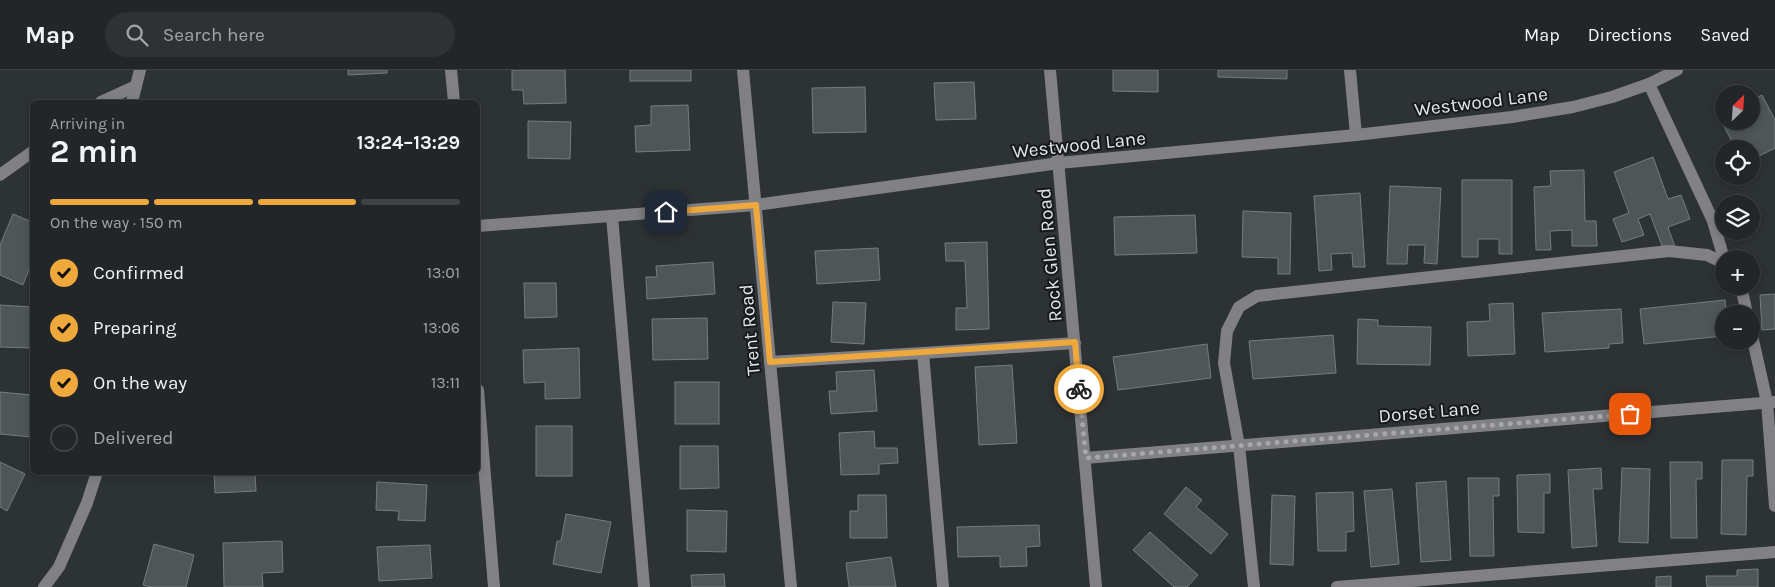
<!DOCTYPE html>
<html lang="en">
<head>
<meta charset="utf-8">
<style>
  :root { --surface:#222628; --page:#2e3234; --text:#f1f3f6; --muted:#a2a5a8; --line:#3f4345; --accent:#eea83c }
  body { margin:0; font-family:Karla,sans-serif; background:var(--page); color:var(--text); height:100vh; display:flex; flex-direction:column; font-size:19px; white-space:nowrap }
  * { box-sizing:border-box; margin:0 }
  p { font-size:16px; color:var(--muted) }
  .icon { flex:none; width:28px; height:28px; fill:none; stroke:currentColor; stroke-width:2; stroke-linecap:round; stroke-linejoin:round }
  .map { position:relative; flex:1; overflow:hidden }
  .drawer { position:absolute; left:30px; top:30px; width:450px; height:375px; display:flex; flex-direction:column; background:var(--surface); border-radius:8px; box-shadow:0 2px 8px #0003,0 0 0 1px var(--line) }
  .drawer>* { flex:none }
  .needle { width:32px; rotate:25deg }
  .fabs { position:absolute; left:1715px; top:15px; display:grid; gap:10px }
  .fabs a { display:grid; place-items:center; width:45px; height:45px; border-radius:50%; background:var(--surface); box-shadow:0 2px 8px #0003,0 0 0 1px var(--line); font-size:25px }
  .pin { position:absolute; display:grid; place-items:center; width:42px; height:42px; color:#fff; margin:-21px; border-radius:10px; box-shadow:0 2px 8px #0006 }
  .courier { position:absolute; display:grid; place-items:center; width:50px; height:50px; margin:-25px; border:4px solid #eea83c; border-radius:50%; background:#fff; color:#222; box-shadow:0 1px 6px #0007 }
  .overview em { font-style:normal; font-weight:700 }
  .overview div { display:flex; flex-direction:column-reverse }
  .overview { display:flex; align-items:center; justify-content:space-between; height:85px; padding:0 20px }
  h1 { font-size:32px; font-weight:700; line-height:38px }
  .bar { display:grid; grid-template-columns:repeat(4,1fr); gap:8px 5px; align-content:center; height:60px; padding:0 20px }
  .bar i { height:6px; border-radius:4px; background:var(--line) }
  .bar .selected { background:var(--accent) }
  .bar p { grid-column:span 4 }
  ol { padding:0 20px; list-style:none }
  li { display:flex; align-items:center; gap:15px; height:55px }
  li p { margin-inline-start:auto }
  li .icon { padding:5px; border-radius:50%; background:var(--accent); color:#111; stroke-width:4 }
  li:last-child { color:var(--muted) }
  li i { width:28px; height:28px; border:2px solid var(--line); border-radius:50% }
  header { display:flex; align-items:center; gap:30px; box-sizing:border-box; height:70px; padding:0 25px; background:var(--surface); border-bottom:1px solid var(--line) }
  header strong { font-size:24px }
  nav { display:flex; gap:28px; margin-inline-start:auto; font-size:18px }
  .search { width:350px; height:45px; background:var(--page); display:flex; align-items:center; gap:12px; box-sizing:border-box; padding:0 18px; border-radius:28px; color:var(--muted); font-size:19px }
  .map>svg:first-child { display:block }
  .building { fill:#4f5657; stroke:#757d7e }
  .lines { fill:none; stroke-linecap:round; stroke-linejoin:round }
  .minor { stroke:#818184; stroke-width:12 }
  .done { stroke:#a4a8aa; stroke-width:5; stroke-dasharray:0 9 }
  .route { stroke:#eea83c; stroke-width:6 }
  .labels { text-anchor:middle; stroke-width:4; stroke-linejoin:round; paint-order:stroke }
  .street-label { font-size:19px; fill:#e4e7e9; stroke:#17191b }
</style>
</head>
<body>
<header>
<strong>Map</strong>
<div class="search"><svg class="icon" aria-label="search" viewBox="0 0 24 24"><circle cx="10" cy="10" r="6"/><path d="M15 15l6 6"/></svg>Search here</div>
<nav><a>Map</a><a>Directions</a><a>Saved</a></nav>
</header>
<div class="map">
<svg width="1775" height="517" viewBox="0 0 1775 517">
  <rect width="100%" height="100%" fill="#2d3235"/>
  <!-- building -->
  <g class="building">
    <polygon points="348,0 387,0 387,3 348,5"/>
    <polygon points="512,0 565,0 566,33 524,34 523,20 512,20"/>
    <rect x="630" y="0" width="61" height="11"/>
    <polygon points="1113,0 1158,0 1158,22 1113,21"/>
    <polygon points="1218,0 1287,0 1287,9 1218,7"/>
    <polygon points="974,12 976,49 936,50 934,13"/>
    <polygon points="865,17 866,62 813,63 812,18"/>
    <polygon points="1762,25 1775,50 1775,78 1751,90 1751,79 1736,79 1719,47 1724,45 1724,51 1751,51 1751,31"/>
    <polygon points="688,35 690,80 636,82 635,56 651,55 651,36"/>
    <polygon points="528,51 571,52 570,89 528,88"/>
    <polygon points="1653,87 1668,129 1681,125 1690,149 1668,157 1675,177 1664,181 1650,144 1638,149 1644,165 1622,172 1613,149 1629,143 1614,102"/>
    <polygon points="1584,100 1585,151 1596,151 1597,176 1572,176 1572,160 1550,161 1551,180 1536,180 1534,117 1551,116 1550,101"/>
    <polygon points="1462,110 1512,110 1512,184 1499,184 1499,169 1478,169 1478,187 1462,187"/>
    <polygon points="1390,116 1441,118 1437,194 1424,193 1425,175 1408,175 1407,194 1387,194"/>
    <polygon points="1360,123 1365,197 1353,197 1352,183 1331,184 1332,200 1319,201 1314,126"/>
    <polygon points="1243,141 1291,143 1290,204 1278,204 1278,188 1242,187"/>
    <polygon points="13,144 32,152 32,192 23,215 0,205 0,175"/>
    <polygon points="1195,145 1197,183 1115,185 1114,147"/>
    <polygon points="987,172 989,259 956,260 956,238 967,238 965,191 946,191 945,173"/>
    <polygon points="878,178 880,210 817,214 815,181"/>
    <polygon points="713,192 715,224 647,229 646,207 657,207 656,196"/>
    <polygon points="524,213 556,213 557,247 525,248"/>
    <polygon points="1775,224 1775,259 1762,260 1760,225"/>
    <polygon points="1725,230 1726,244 1724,244 1724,266 1644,274 1640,239"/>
    <polygon points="833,232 866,233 864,274 831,272"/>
    <polygon points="1513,233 1515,284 1468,286 1467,252 1490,251 1489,234"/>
    <polygon points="0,235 32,237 32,278 0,277"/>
    <polygon points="1621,239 1623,273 1609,274 1609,278 1545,282 1542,243"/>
    <polygon points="707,248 708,289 653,290 652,249"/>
    <polygon points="1358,249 1378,250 1378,256 1431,257 1430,295 1357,294"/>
    <polygon points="1333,265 1336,303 1253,309 1249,271"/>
    <polygon points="1207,274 1211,308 1118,320 1113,287"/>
    <polygon points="579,278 580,328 545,329 545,312 524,313 523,280"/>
    <polygon points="1012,295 1017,373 979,375 975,297"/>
    <polygon points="874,300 877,341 831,344 829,321 837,321 836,302"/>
    <rect x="675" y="312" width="44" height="42"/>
    <polygon points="0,322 32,325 31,367 0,364"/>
    <rect x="536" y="356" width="36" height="50"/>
    <polygon points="874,361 875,378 897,378 898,393 879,394 879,404 841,405 839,363"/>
    <polygon points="680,376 718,376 719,418 680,419"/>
    <polygon points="1722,390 1753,390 1753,406 1747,406 1746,465 1721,464"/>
    <polygon points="0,392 25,404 7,441 0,437"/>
    <polygon points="1670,392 1702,392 1702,409 1696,409 1697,468 1671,468"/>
    <polygon points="1601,398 1602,419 1593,419 1597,476 1572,478 1568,400"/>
    <polygon points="1622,398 1650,399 1648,473 1619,472"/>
    <polygon points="214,402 255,402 256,421 215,423"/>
    <polygon points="1550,404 1550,423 1544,423 1544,463 1518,462 1517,405"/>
    <polygon points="1468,408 1499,408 1499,426 1493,426 1494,486 1470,486"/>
    <polygon points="1446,411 1451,490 1421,492 1416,413"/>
    <polygon points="377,412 427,415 425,451 398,450 399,441 376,440"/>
    <polygon points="1186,417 1202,430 1196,437 1228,464 1211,484 1164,444"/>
    <polygon points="1392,419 1399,494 1371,497 1364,421"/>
    <polygon points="1353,422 1354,461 1346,462 1346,481 1318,481 1316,423"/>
    <polygon points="858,425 886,425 887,468 850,468 850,441 858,441"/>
    <polygon points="1272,425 1295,426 1293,495 1270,494"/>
    <polygon points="687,440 727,441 726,482 687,481"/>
    <polygon points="566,444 611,452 601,503 553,494 557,471 561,471"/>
    <polygon points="1039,455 1040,476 1026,477 1027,496 1000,497 1000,486 958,487 957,457"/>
    <polygon points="1150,462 1198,505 1187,517 1174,517 1133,480"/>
    <polygon points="282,471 283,502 262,503 263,517 224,517 223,473"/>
    <polygon points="154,474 194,485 186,517 151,517 143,515"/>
    <polygon points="430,475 432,508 379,511 377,477"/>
    <polygon points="891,487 896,517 849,517 846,493"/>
    <polygon points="1758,499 1758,517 1707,517 1706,506 1737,506 1737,500"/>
    <polygon points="724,504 725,517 692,517 691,505"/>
    <polygon points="1671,506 1671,517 1656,517 1656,507"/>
  </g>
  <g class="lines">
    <!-- minor -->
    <g class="minor">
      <polyline points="451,0 454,32"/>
      <polyline points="743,0 791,517"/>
      <polyline points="1050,0 1096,517"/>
      <polyline points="1350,0 1356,65"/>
      <polyline points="1649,14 1713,151 1724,189"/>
      <polyline points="101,32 136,16"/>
      <polyline points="132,32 140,0"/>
      <polyline points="0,105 32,82"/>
      <polyline points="612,146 644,517"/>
      <polyline points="478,156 756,135 1059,93 1356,65 1512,47 1573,37 1612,27 1649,14 1677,0"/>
      <polyline points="1741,216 1747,244"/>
      <polyline points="1751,261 1767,332 1775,436"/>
      <polyline points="923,283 1075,273"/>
      <polyline points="770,292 923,283 943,517"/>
      <polyline points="478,320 494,517"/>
      <polyline points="1085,388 1775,332"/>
      <polyline points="44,517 59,497 87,433 97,402"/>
      <polyline points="1254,517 1239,376 1224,293 1227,261 1239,237 1257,226 1669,181 1707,185 1724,193"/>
      <polyline points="1337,517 1775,482"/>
    </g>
  </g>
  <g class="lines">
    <!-- done -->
    <polyline class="done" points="1079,319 1086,388 1630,344"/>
    <!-- route -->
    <polyline class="route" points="666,142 756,135 770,292 1075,272 1079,319"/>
  </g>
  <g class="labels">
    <!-- street labels -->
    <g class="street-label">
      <text transform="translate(1481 31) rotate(-7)" y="7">Westwood Lane</text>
      <text transform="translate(1079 74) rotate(-6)" y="7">Westwood Lane</text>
      <text transform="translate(1049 185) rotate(-95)" y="7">Rock Glen Road</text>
      <text transform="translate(749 260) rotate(-95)" y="7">Trent Road</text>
      <text transform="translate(1429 341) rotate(-5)" y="7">Dorset Lane</text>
    </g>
  </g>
</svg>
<div class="fabs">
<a><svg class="needle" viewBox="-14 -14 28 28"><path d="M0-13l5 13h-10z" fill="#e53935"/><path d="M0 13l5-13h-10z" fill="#a2a5a8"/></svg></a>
<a><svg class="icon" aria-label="locate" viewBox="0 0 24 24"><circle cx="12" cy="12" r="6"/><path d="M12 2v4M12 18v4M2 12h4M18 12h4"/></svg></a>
<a><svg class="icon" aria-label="layers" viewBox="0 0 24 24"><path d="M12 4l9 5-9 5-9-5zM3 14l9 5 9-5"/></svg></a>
<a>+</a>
<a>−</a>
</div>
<div class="pin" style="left:1630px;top:344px;background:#ea580c"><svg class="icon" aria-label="bag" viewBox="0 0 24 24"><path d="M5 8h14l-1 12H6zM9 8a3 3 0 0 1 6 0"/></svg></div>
<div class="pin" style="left:666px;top:142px;background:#1f2937"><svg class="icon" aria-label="home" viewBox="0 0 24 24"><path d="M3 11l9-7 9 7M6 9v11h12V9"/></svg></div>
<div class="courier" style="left:1079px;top:319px"><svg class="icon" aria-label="bike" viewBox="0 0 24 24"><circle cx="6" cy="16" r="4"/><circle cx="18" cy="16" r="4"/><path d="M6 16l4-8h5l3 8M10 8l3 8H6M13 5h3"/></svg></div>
<section class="drawer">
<div class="overview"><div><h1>2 min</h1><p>Arriving in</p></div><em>13:24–13:29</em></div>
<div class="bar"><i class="selected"></i><i class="selected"></i><i class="selected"></i><i></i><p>On the way · 150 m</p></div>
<ol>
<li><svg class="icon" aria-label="check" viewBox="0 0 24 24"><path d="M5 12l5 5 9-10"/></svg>Confirmed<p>13:01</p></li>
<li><svg class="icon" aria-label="check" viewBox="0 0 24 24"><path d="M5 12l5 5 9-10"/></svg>Preparing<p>13:06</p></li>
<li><svg class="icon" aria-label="check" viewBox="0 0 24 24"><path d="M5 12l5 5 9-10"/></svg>On the way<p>13:11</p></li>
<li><i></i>Delivered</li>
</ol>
</section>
</div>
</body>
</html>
